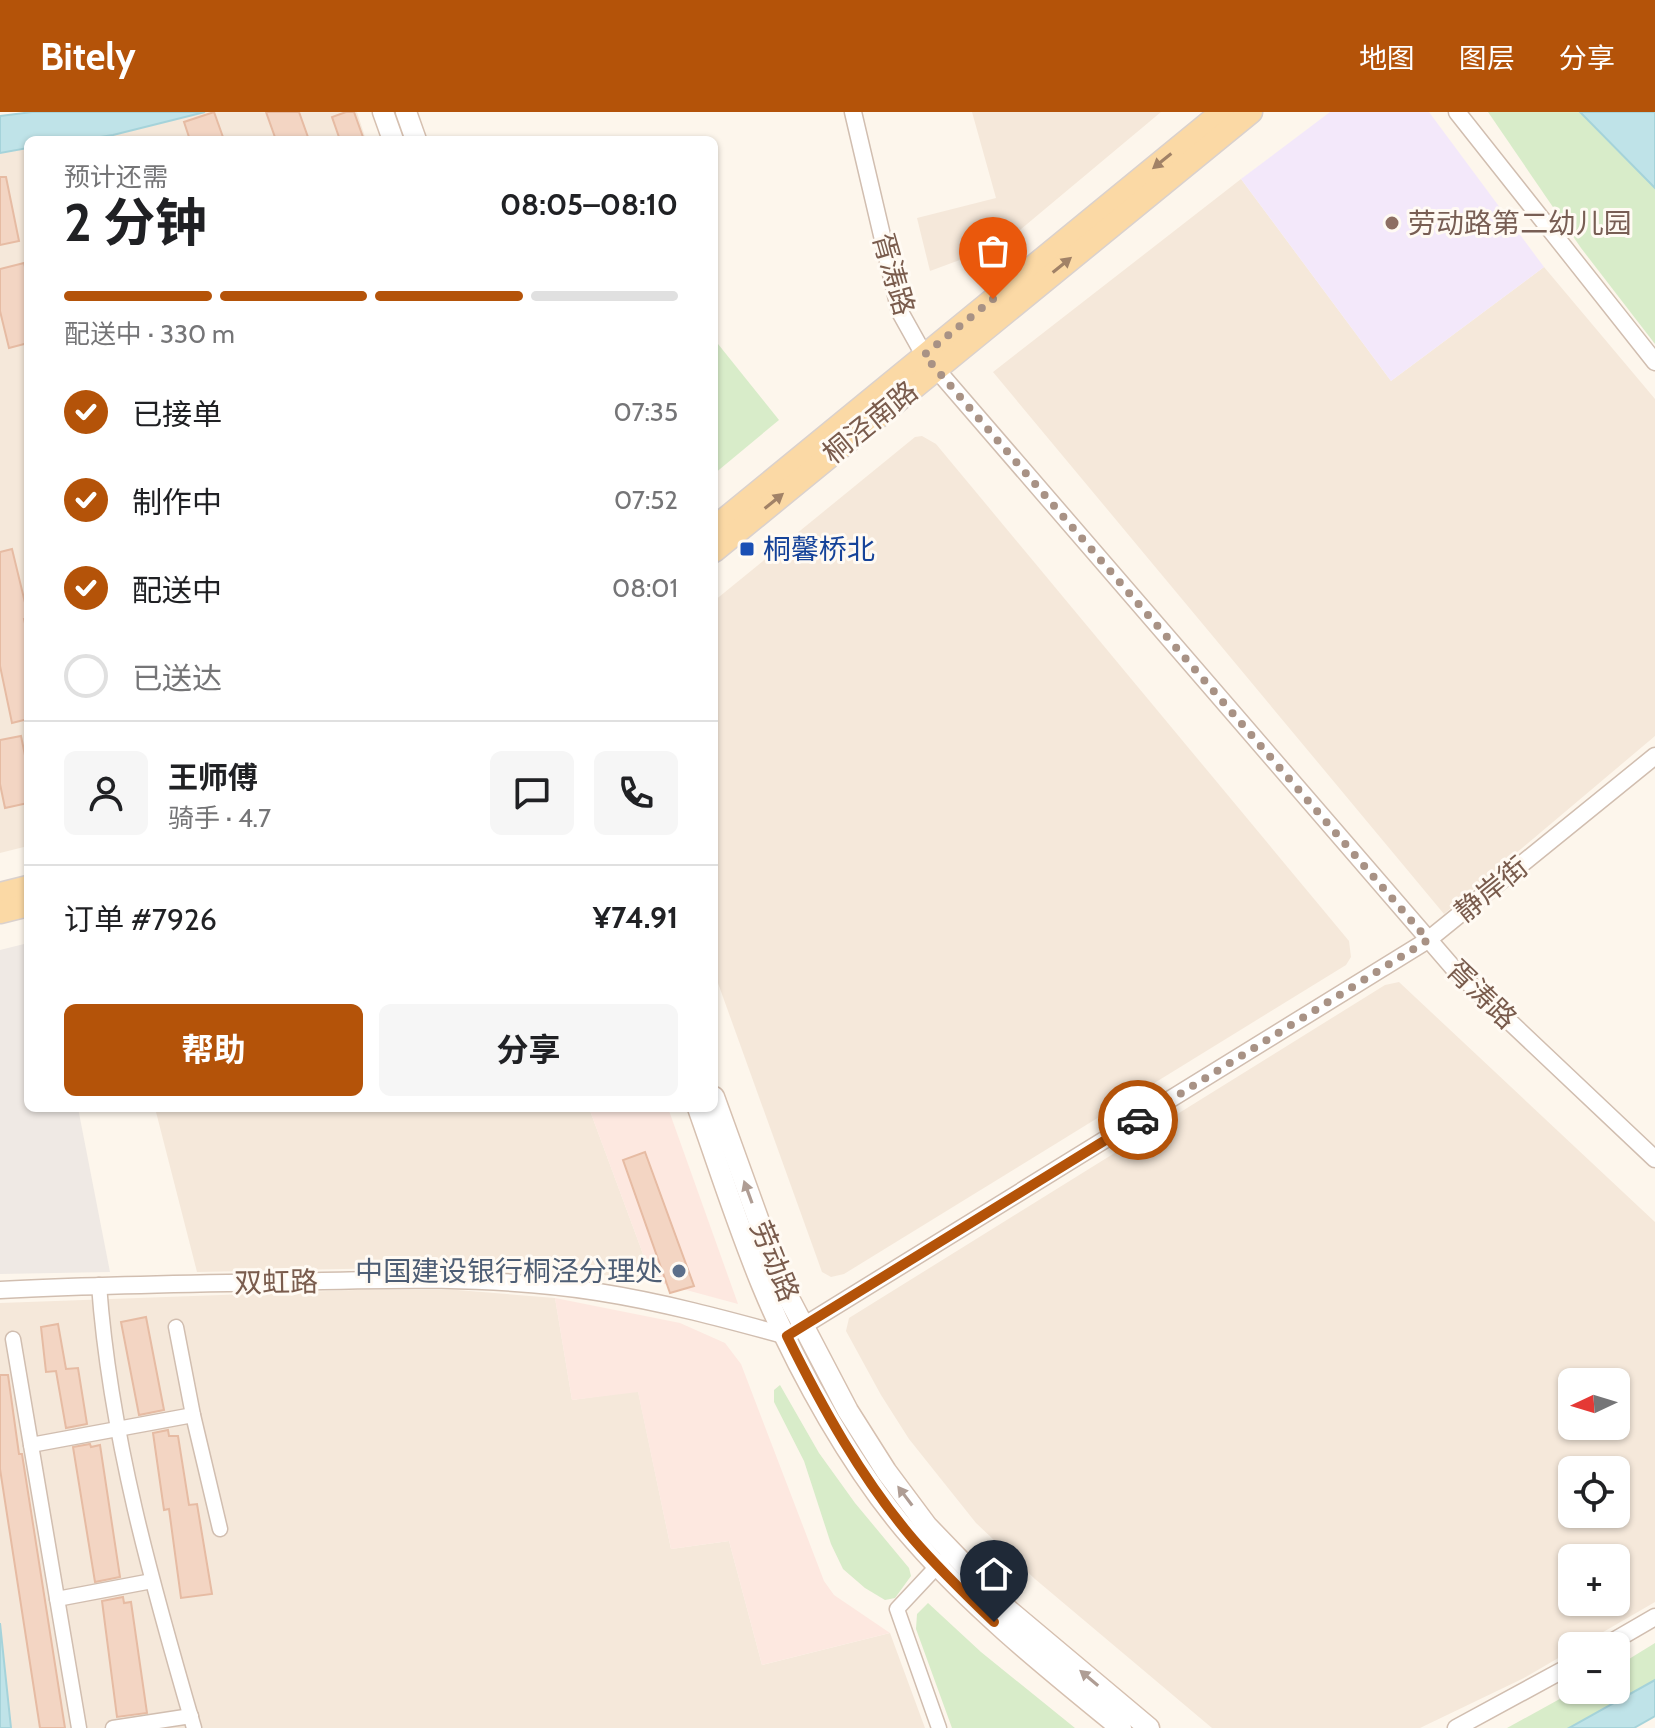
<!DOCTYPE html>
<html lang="zh">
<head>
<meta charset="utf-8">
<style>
  :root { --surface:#fff; --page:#f6f6f6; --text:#202124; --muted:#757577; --line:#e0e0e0; --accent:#b45309 }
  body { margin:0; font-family:Cabin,"Noto Sans SC",sans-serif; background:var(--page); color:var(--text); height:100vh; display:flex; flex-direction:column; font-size:30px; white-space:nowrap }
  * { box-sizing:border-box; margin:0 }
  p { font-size:26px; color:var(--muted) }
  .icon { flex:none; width:44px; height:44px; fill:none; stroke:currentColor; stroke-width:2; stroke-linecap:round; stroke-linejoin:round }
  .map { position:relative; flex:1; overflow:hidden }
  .side { position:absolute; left:24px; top:24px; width:694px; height:976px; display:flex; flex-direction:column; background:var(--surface); border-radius:12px; box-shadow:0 2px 6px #0004 }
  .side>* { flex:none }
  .needle { width:52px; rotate:266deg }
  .buttons { position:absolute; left:1558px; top:1256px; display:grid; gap:16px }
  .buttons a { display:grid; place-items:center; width:72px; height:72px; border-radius:12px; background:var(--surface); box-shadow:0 2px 6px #0004; font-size:40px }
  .pin { position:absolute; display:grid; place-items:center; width:68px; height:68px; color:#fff; margin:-82px -34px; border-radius:50% 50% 50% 0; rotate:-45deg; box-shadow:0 0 8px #0007 }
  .pin .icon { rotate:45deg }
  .courier { position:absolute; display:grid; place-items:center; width:80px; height:80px; margin:-40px; border:6px solid #b45309; border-radius:50%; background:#fff; color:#222; box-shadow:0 2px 10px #0007 }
  .head em { font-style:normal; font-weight:700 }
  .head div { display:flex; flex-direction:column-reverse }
  .head { display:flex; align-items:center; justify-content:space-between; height:136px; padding:0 40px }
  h1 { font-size:52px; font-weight:700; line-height:60px }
  .bar { display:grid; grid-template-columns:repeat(4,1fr); gap:12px 8px; align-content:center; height:96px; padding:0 40px }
  .bar i { height:10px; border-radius:6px; background:var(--line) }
  .bar .active { background:var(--accent) }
  .bar p { grid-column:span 4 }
  .line { display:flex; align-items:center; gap:20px; padding:0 40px; border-top:2px solid var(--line) }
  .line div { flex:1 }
  .round { display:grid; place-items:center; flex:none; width:84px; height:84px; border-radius:12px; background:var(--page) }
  ol { padding:0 40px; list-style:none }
  li { display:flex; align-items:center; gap:24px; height:88px }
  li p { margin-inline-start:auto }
  li .icon { padding:8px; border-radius:50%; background:var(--accent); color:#fff; stroke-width:4 }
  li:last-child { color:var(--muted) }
  li i { width:44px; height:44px; border:4px solid var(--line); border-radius:50% }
  .action { display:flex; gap:16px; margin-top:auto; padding:16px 40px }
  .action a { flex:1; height:92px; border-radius:12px; background:var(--accent); color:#fff; font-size:32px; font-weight:700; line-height:92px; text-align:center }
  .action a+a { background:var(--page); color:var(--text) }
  header { display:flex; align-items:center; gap:48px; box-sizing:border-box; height:112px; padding:0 40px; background:var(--accent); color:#fff }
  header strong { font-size:38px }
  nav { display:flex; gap:44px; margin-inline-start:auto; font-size:28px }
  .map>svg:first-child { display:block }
  .residential { fill:#f5e8da; fill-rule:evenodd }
  .commercial { fill:#fde8e0 }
  .industrial { fill:#efe9e4 }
  .education { fill:#f3e8fa }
  .green { fill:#d8ecc9 }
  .water { fill:#bfe3e8; stroke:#a5d3da; stroke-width:2 }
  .building { fill:#f3d5c3; stroke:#e6bba3; stroke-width:2 }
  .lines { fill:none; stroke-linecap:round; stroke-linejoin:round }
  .minor-casing { stroke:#d1beb0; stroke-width:17 }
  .tertiary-casing { stroke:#d1beb0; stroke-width:19 }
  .secondary-casing { stroke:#d6c0b0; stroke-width:23 }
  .primary-casing { stroke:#dad1cd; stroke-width:25 }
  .minor { stroke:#fff; stroke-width:14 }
  .tertiary { stroke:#fff; stroke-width:16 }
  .secondary { stroke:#fff; stroke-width:20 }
  .primary { stroke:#fbd9a5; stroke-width:22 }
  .oneway { fill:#a18267 }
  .oneway2 { fill:#af9d94 }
  .done { stroke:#a89285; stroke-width:8; stroke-dasharray:0 14.4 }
  .route { stroke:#b45309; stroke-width:10 }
  .education-dot { fill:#8d6e63; stroke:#fffaf3; stroke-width:3 }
  .transit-dot { fill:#1a4fb4; stroke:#fffaf3; stroke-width:3 }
  .service-dot { fill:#5c6f8a; stroke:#fffaf3; stroke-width:3 }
  .labels { text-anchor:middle; stroke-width:6; stroke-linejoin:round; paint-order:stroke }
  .education-label { font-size:28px; fill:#785e54; stroke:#fffaf3; text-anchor:start }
  .street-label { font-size:28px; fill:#7a5c4d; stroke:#fffaf3 }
  .transit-label { font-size:28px; fill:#164399; stroke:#fffaf3; text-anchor:start }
  .service-label { font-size:28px; fill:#4e5e75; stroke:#fffaf3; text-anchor:end }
</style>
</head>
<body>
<header>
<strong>Bitely</strong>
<nav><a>地图</a><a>图层</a><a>分享</a></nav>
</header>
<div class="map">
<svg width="1655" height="1616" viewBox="0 0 1655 1616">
  <rect width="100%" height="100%" fill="#fdf6ec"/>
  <!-- residential -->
  <g class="residential">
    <polygon points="205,0 357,0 366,28 81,28 113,23"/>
    <polygon points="972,0 1161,0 1003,132 930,159 917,106 996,86"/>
    <polygon points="28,36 28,734 0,741 0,41"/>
    <polygon points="1241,67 1391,269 1544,155 1655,287 1655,624 1444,802 993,260"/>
    <polygon points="922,324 936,332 1349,829 1351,845 1346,853 844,1162 831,1165 822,1160 714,860 714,489 915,325"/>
    <path d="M1399,870L1655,1110V1490L1579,1534H1572V1538L1524,1566L1420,1616H1212L1035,1467L976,1411L909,1327L881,1283L846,1219L849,1206L1385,873ZM1572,1270H1616V1314H1572ZM1572,1358H1616V1402H1572ZM1572,1446H1616V1490H1572Z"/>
    <polygon points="155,996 589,996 653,1169 587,1161 445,1155 197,1160"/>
    <polygon points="355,1178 457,1178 555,1186 572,1288 638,1279 671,1437 729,1429 762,1553 890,1521 925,1616 11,1616 0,1511 0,1191"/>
  </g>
  <!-- commercial -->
  <g class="commercial">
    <polygon points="589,996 668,996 738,1192 653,1169"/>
    <polygon points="555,1186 680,1211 725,1231 741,1252 824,1469 834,1483 890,1521 762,1553 729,1429 671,1437 638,1280 572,1288"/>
  </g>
  <!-- industrial -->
  <polygon class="industrial" points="28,831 28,996 78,996 110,1160 0,1162 0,838"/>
  <!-- education -->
  <polygon class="education" points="1330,0 1429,0 1544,155 1391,269 1241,67"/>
  <!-- green -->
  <g class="green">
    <polygon points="1488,0 1580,0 1655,76 1655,232 1581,136"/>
    <polygon points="714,227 779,308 714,362"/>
    <polygon points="780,1273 819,1341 855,1391 909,1456 911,1464 895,1486 885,1488 865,1476 843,1457 831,1432 804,1349 774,1290 774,1278"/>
    <polygon points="928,1491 981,1540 1075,1616 952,1616 916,1517 917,1502"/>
    <polygon points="1655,1531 1655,1568 1569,1616 1507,1616 1576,1578 1616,1578 1616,1555"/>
  </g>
  <!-- water -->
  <g class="water">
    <polygon points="32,0 205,0 113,23 81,28 28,28 28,36 0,41 0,4"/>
    <polygon points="1580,0 1655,0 1655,76 1653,74"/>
    <polygon points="0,1511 11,1616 0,1616"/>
    <polygon points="1655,1568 1655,1604 1634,1616 1569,1616"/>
  </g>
  <!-- building -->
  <g class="building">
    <polygon points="214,0 224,28 190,28 184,10"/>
    <polygon points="266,0 299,0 309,28 276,28"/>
    <polygon points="346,0 354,0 364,28 340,28 332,5"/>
    <polygon points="0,65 6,65 19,129 0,133"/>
    <polygon points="24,151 28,166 28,231 9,236 0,199 0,157"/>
    <polygon points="12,437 28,503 28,506 24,507 28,525 28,607 12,611 0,554 0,440"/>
    <polygon points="21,624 28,658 28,691 5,696 0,672 0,628"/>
    <polygon points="645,1040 694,1174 670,1181 623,1048"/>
    <polygon points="146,1205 164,1298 139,1303 121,1210"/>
    <polygon points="58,1212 66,1257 78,1256 87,1312 66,1316 56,1259 46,1260 41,1215"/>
    <polygon points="0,1263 8,1263 19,1342 22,1342 65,1616 40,1616 0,1357"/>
    <polygon points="168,1318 169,1324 178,1324 189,1393 197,1392 212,1482 181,1486 169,1397 164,1398 153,1321"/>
    <polygon points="90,1332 91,1335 100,1333 120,1465 95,1470 73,1335"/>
    <polygon points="123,1485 124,1491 131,1490 147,1601 117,1605 102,1489"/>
  </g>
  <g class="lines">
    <!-- minor casing -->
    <g class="minor-casing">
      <g id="minor">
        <path d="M99,1173C110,1324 152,1472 194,1616"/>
        <polyline points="176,1215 193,1303 220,1417"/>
        <polyline points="13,1227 79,1616"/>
        <polyline points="31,1333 193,1303"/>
        <polyline points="57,1487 152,1469"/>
        <polyline points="113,1616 191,1604"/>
        <polyline points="939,1616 897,1497 942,1449"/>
      </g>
    </g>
    <!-- tertiary casing -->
    <g class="tertiary-casing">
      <g id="tertiary">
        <polyline points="853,0 900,200 924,243 1455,858 1655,1047"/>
        <polyline points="1457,0 1655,250"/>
        <path d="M0,1178C95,1173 189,1172 284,1170C389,1167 495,1164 598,1180C662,1190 725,1207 787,1224L1428,828L1655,644"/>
        <polyline points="1605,1534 1655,1505"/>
        <polyline points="1456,1616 1572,1553"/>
      </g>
    </g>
    <!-- secondary casing -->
    <g class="secondary-casing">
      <g id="secondary">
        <polyline points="383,0 393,28"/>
        <polyline points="406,0 416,28"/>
        <polyline points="714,985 782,1173 848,1299 886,1359 927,1414 1006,1496 1149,1616"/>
        <path d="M698,996C719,1055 738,1115 762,1173C797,1258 854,1360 914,1428C976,1499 1049,1557 1121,1616"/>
      </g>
    </g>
    <!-- primary casing -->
    <g class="primary-casing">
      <g id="primary">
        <polyline points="714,416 1222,0"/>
        <polyline points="714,439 1251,0"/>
        <polyline points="0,782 28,775"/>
        <polyline points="0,800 28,793"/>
      </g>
    </g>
    <!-- minor -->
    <use href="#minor" class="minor"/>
    <!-- tertiary -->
    <use href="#tertiary" class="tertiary"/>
    <!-- secondary -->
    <use href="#secondary" class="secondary"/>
    <!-- primary -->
    <use href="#primary" class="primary"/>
  </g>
  <!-- one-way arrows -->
  <defs><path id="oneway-solid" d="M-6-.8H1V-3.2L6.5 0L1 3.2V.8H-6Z" transform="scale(2)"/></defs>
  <g class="oneway">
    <use href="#oneway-solid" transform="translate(1162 49) rotate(141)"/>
    <use href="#oneway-solid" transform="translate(1062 153) rotate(-39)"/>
    <use href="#oneway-solid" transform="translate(774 389) rotate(-39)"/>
  </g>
  <g class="oneway2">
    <use href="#oneway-solid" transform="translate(748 1080) rotate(-110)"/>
    <use href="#oneway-solid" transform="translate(905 1384) rotate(-127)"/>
    <use href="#oneway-solid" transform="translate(1089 1566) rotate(-140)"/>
  </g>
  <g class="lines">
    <!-- done -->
    <polyline class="done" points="993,187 924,243 1428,828 1138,1008"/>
    <!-- route -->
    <path class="route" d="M994,1510C966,1483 938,1456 913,1427C861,1366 822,1295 787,1224L1138,1008"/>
  </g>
  <!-- markers -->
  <circle class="education-dot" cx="1392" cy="111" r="8"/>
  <rect class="transit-dot" x="739" y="429" width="16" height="16" rx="4"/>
  <circle class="service-dot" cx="679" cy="1159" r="8"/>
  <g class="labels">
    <!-- education labels -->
    <g class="education-label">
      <text x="1408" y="121">劳动路第二幼儿园</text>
    </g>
    <!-- street labels -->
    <g class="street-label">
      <text transform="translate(894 162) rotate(74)" y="10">胥涛路</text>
      <text transform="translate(870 310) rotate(-39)" y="10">桐泾南路</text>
      <text transform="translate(1491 777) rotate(-39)" y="10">静岸街</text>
      <text transform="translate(1482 882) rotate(44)" y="10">胥涛路</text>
      <text transform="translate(775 1149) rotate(68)" y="10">劳动路</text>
      <text transform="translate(276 1170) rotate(-1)" y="10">双虹路</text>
    </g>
    <!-- transit labels -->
    <g class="transit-label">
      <text x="763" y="447">桐馨桥北</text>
    </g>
    <!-- service labels -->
    <g class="service-label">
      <text x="663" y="1169">中国建设银行桐泾分理处</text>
    </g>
  </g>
</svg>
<div class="buttons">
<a><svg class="needle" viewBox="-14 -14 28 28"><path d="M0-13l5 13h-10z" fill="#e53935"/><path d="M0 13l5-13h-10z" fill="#757577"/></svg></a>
<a><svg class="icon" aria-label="locate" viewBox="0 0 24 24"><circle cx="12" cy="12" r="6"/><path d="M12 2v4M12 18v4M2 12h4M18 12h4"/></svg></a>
<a>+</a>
<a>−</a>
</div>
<div class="pin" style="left:993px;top:187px;background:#ea580c"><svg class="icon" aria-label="bag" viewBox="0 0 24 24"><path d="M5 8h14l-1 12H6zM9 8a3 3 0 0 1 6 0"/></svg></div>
<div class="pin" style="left:994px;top:1510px;background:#1f2937"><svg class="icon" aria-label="home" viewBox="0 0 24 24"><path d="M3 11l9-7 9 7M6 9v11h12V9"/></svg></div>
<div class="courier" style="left:1138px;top:1008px"><svg class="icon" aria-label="car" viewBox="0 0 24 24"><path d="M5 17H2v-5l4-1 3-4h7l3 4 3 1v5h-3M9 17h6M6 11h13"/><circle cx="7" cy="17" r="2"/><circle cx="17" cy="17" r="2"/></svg></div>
<section class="side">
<div class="head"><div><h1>2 分钟</h1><p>预计还需</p></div><em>08:05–08:10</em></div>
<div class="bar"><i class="active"></i><i class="active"></i><i class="active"></i><i></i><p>配送中 · 330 m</p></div>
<ol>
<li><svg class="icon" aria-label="check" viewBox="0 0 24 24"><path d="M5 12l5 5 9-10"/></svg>已接单<p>07:35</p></li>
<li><svg class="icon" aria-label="check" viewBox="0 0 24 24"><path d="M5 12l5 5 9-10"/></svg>制作中<p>07:52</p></li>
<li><svg class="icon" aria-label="check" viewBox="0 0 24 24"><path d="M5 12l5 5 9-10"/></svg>配送中<p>08:01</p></li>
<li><i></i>已送达</li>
</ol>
<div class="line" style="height:144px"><a class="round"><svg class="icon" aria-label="person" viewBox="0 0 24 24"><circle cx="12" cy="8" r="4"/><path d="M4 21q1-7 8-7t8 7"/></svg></a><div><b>王师傅</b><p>骑手 · 4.7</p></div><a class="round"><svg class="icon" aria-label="chat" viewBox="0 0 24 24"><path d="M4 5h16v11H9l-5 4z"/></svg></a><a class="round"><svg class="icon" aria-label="phone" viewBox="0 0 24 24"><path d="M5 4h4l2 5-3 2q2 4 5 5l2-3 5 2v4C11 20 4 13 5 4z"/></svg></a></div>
<div class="line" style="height:104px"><div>订单 #7926</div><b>¥74.91</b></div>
<div class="action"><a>帮助</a><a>分享</a></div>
</section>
</div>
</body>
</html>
